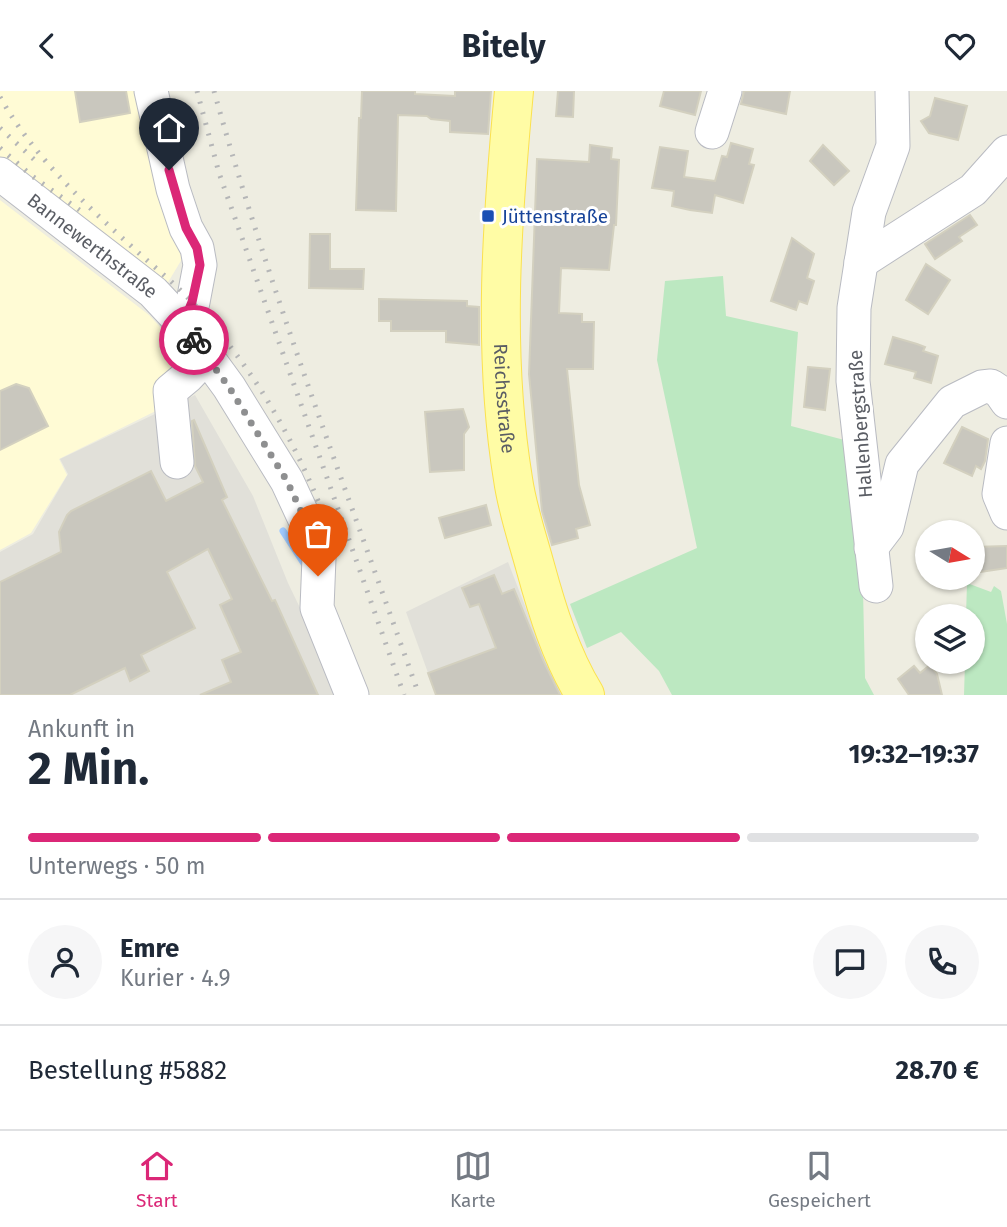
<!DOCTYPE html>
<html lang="de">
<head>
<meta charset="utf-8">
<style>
  :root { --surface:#fff; --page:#f6f6f7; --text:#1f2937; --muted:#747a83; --line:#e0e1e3; --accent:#db2777 }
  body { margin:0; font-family:"Fira Sans",sans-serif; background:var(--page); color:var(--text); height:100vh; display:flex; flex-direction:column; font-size:26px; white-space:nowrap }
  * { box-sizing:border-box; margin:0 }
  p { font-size:23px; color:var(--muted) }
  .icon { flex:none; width:38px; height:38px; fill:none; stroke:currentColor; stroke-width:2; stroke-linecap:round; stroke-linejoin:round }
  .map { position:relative; height:604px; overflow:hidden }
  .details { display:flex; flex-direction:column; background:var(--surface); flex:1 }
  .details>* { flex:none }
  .needle { width:46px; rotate:101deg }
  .tools { position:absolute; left:915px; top:429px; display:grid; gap:14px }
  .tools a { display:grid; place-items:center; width:70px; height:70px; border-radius:50%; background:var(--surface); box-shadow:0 2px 5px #0004; font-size:35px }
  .pin { position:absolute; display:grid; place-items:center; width:60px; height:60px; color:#fff; margin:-72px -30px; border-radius:50% 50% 50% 0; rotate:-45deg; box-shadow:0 0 7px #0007 }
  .pin .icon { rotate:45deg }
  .courier { position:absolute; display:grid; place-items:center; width:70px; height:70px; margin:-35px; border:5px solid #db2777; border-radius:50%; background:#fff; color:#222; box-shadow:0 2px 9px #0007 }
  .overview em { font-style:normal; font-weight:700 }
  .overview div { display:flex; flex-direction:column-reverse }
  .overview { display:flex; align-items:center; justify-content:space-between; height:119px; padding:0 28px }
  h1 { font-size:46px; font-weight:700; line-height:52px }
  .bar { display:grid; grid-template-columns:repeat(4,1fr); gap:10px 7px; align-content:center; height:84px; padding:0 28px }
  .bar i { height:9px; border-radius:5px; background:var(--line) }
  .bar .current { background:var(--accent) }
  .bar p { grid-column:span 4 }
  .line { display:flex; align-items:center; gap:18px; padding:0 28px; border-top:2px solid var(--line) }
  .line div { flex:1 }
  .round { display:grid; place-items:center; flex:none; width:74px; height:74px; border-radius:37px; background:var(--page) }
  header { display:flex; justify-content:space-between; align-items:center; height:91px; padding:0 28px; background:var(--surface); font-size:32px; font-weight:700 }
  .menu { display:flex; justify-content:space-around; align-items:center; height:98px; border-top:2px solid var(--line); background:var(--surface); font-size:19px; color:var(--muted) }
  .menu a { display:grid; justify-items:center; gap:4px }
  .menu .current { color:var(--accent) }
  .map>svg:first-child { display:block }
  .commercial { fill:#fffbd5 }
  .industrial { fill:#e1e0d9 }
  .green { fill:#bce8c1 }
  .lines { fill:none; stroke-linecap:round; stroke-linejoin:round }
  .stream { stroke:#a0caff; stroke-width:7 }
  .building { fill:#c9c7be; stroke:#d3d0bf; stroke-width:2 }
  .minor-casing { stroke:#b9bbc2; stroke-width:35 }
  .major-casing { stroke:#fbe14e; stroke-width:40 }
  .minor { stroke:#fff; stroke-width:33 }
  .major { stroke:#fffca5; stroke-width:38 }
  .rail { stroke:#b5b6b7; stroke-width:5; stroke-dasharray:2 9; stroke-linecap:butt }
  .done { stroke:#8e8f90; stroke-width:7; stroke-dasharray:0 12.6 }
  .route { stroke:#db2777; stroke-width:9 }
  .transit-dot { fill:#1a4fb4; stroke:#fff; stroke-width:2.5 }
  .labels { text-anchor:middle; stroke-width:6; stroke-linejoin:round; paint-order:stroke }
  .transit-label { font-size:19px; fill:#164399; stroke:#fff; text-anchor:start }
  .street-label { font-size:19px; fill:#5a5d64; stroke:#fff }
</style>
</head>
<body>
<header><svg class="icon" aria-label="back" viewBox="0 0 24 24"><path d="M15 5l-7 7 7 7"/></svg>Bitely<svg class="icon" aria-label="heart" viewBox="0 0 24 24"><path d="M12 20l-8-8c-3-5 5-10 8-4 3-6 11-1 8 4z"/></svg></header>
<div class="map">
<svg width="1007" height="604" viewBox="0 0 1007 604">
  <rect width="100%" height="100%" fill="#eeede1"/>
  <!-- commercial -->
  <g class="commercial">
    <polygon points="0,0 139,0 150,55 182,168 164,198 0,69"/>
    <polygon points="0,109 149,224 207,287 186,305 59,368 67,384 31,442 0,459"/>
  </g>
  <!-- industrial -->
  <g class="industrial">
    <polygon points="195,304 253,405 288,492 342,604 0,604 0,461 33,443 68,383 60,368"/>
    <polygon points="508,471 537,546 567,604 436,604 406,521"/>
  </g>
  <!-- green -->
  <g class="green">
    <polygon points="723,185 726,225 798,241 791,335 852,351 863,499 865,587 874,604 672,604 659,580 621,541 587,557 570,513 697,457 657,269 665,190"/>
    <polygon points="967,492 991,501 994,495 1001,500 1007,533 1007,604 964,604 965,571 973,570 973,525 966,525"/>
  </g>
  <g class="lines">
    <!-- stream -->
    <polyline class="stream" points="283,440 307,477"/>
  </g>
  <!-- building -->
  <g class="building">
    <polygon points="75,0 126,0 130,22 80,31"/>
    <polygon points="362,0 415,0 415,3 455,5 455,0 491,0 488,43 450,41 450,30 431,28 427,25 398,24 396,120 356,119 359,27 361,27"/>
    <polygon points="558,0 574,0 573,26 556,25"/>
    <polygon points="664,0 701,0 695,24 660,15"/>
    <polygon points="744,0 790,0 786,23 741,13"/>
    <polygon points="935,7 967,15 958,49 929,42 921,30 930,25"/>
    <polygon points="731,52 753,58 749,73 754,74 743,112 715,104 712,122 690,119 672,115 674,100 652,97 660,56 688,60 684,86 715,90 722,65 727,66"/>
    <polygon points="590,54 612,57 611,68 619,69 616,134 614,134 609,179 561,177 559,222 582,223 582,231 594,231 593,278 567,278 579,394 590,434 576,438 578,447 552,454 542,420 529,283 537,68 589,71"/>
    <polygon points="823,54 849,80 834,94 810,70"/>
    <polygon points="970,124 977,134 959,146 962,150 935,168 925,153"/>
    <polygon points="310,143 330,143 330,178 364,178 363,198 309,197"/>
    <polygon points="792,147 814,163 807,187 814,190 807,213 799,210 796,219 771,210"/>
    <polygon points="926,173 950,189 928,223 906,209"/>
    <polygon points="379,208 467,210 467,215 479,216 479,254 446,251 446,240 391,240 391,230 379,230"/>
    <polygon points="893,246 917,253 925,256 923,260 938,265 931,292 914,287 916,281 885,273"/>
    <polygon points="808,276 830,278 825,319 804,316"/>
    <polygon points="16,293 29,297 48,335 0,359 0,300"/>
    <polygon points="463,318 469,336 464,343 464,379 430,381 425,321"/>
    <polygon points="194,329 227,406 222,409 272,510 275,509 318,604 200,604 231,591 222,569 241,561 220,514 232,508 208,458 167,481 195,537 141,564 149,580 130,590 125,577 70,604 0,604 0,491 61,461 59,441 67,424 71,420 151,380 166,410 203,391 195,375 192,330"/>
    <polygon points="962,336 988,348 985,370 981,378 976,375 972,385 944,372"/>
    <polygon points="486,414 491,434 445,447 439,427"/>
    <polygon points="1007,455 1007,477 973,482 973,456"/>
    <polygon points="494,484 502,503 514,498 544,571 560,604 436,604 428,582 496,557 479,513 470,516 462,497"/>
    <polygon points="930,574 937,583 942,604 909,604 898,588 914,575 920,582"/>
  </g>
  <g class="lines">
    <!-- minor casing -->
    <g class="minor-casing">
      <g id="minor">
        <polyline points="151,0 173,98 186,137 197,157 200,174 193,211 183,233"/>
        <polyline points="712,41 725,0"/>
        <path id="s1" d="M0,83L153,201L183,233L229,296L287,390L313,446L319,467L317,517L352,604"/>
        <polyline points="861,171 973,99 1007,61"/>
        <polyline points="1007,352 999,403 1007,422"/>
        <polyline points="177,371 170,300 188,285 206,266"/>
        <polyline points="871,457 887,436 902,373 952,311 982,296 991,295 1000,301 1007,311"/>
        <polyline points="876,495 853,290 854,217 869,121 893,55 892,0"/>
      </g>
    </g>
    <!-- major casing -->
    <g class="major-casing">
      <g id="major">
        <path id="s2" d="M514,0C502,128 492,260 513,388C517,417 527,446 535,475C547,519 561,565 585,604"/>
      </g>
    </g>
    <!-- minor -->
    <use href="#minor" class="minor"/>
    <!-- major -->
    <use href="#major" class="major"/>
    <!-- rail -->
    <g class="rail">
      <polyline points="197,0 219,82 404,604"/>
      <path d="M214,0C271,205 348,403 419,604"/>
      <path d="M0,6C35,68 89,117 141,164C158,179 176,194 192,211C249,271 290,340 321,417"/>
      <polyline points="0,37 40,74"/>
      <polyline points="0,57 32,85 85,123"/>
    </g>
  </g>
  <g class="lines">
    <!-- done -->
    <polyline class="done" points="194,249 229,296 287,390 313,446 319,467 318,485"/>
    <!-- route -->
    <polyline class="route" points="169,79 186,137 197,157 200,174 192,211 183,233 194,249"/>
  </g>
  <!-- markers -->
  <rect class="transit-dot" x="481" y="118" width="14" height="14" rx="3.5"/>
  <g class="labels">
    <!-- transit labels -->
    <g class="transit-label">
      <text x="502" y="132">Jüttenstraße</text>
    </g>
    <!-- street labels -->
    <g class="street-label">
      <text dy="7" stroke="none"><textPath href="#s1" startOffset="117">Bannewerthstraße</textPath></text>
      <text dy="7" stroke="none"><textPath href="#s2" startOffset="308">Reichsstraße</textPath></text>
      <text transform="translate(860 333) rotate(-94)" y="7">Hallenbergstraße</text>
    </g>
  </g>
</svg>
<div class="tools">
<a><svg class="needle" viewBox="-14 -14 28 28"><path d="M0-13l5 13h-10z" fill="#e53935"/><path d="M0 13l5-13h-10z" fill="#747a83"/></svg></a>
<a><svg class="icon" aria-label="layers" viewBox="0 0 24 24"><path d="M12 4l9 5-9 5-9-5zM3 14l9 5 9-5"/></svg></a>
</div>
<div class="pin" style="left:318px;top:485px;background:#ea580c"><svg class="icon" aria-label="bag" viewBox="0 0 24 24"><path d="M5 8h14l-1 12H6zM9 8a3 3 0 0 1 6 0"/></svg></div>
<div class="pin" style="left:169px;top:79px;background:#1f2937"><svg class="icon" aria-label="home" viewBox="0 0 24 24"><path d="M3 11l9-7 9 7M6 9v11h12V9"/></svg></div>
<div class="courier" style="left:194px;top:249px"><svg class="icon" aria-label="bike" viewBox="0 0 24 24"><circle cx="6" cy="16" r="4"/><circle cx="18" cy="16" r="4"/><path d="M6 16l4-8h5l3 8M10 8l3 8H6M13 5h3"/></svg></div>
</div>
<section class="details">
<div class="overview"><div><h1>2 Min.</h1><p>Ankunft in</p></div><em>19:32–19:37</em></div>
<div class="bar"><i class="current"></i><i class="current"></i><i class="current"></i><i></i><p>Unterwegs · 50 m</p></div>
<div class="line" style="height:126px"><a class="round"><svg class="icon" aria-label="person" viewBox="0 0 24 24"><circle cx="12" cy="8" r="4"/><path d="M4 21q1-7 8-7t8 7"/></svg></a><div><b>Emre</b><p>Kurier · 4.9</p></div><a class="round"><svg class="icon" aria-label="chat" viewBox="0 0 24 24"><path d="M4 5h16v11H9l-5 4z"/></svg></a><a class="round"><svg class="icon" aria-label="phone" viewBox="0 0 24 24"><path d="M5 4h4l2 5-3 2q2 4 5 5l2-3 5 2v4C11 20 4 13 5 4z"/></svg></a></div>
<div class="line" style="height:91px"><div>Bestellung #5882</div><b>28.70 €</b></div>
</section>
<nav class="menu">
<a class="current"><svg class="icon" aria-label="home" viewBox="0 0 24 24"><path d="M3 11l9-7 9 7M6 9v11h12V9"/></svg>Start</a>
<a><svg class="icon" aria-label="map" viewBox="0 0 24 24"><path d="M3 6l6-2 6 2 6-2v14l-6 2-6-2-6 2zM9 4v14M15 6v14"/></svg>Karte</a>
<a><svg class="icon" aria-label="saved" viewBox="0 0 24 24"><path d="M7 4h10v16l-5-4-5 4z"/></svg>Gespeichert</a>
</nav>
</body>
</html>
